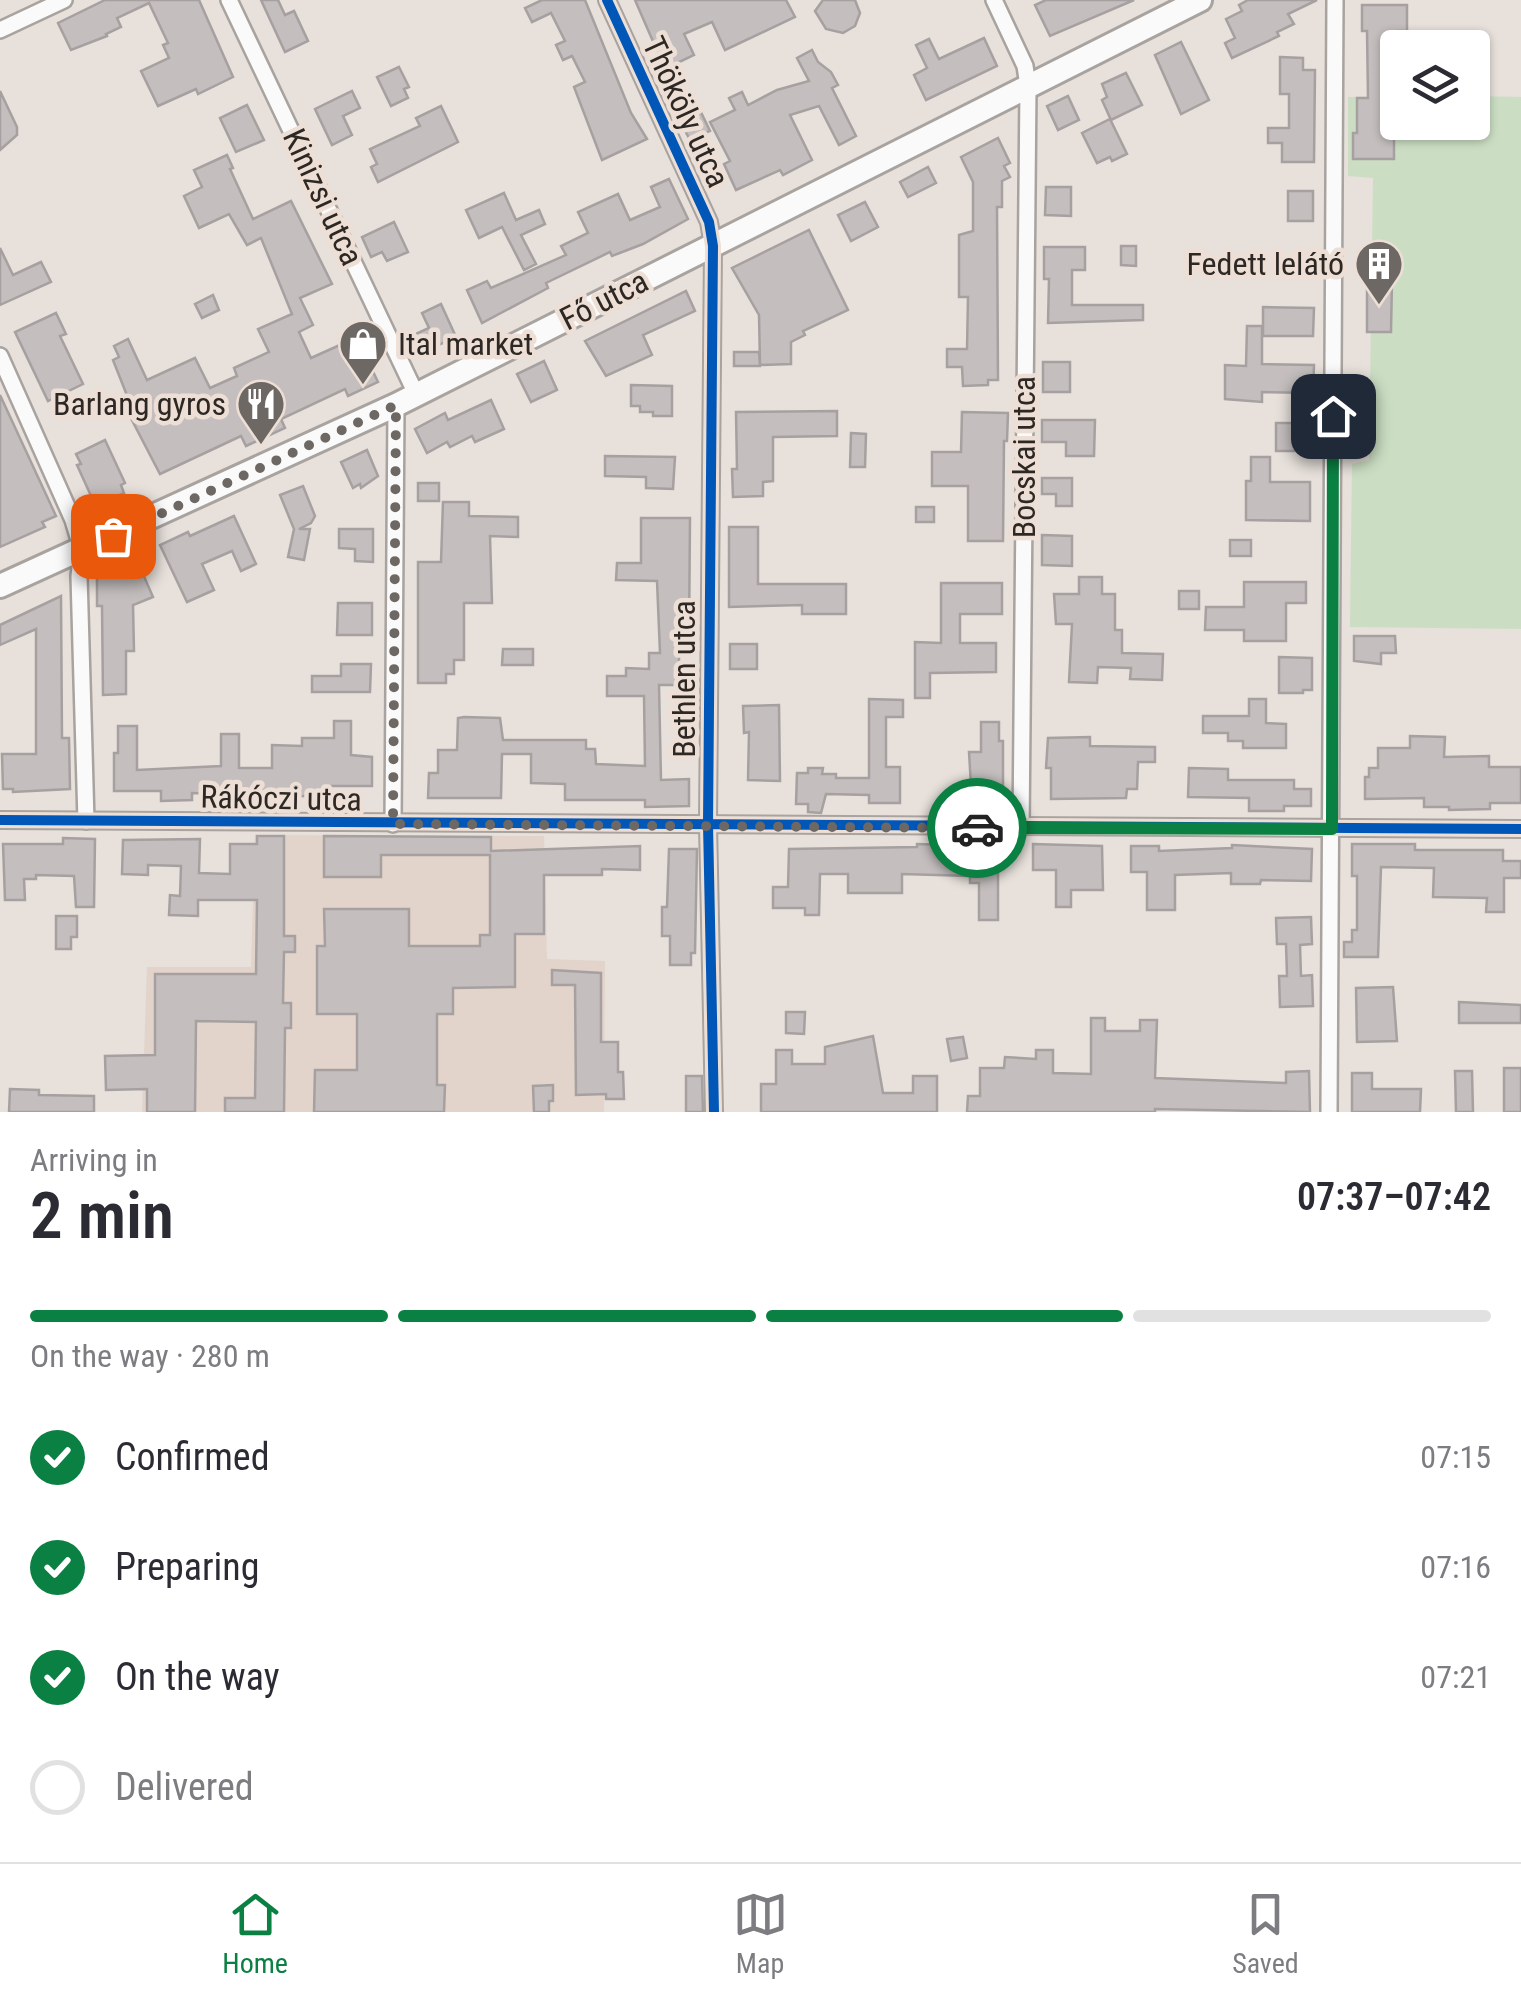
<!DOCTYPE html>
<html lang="en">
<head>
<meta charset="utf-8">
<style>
  :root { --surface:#fff; --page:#f7f7f7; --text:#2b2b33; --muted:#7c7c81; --line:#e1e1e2; --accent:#0b8043 }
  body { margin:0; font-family:"Roboto Condensed",sans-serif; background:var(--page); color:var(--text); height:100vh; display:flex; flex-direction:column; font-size:38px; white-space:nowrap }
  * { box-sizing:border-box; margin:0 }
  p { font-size:32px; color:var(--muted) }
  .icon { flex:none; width:55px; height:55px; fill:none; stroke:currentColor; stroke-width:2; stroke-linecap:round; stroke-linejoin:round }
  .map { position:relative; height:1112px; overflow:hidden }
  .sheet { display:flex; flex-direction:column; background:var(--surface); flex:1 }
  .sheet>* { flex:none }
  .fabs { position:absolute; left:1380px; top:30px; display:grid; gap:20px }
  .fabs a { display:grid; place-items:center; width:110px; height:110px; border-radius:10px; background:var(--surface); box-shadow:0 2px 8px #0004; font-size:50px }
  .pin { position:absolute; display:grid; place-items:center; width:85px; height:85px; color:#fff; margin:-42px; border-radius:20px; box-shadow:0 5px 15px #0006 }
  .courier { position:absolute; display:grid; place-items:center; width:100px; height:100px; margin:-50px; border:8px solid #0b8043; border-radius:50%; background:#fff; color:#222; box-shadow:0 2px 12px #0007 }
  .summary em { font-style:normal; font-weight:600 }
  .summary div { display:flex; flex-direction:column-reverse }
  .summary { display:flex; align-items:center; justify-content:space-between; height:170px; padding:0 30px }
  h1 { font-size:65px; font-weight:600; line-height:75px }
  .bar { display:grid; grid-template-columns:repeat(4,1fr); gap:15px 10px; align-content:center; height:120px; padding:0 30px }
  .bar i { height:12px; border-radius:8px; background:var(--line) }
  .bar .current { background:var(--accent) }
  .bar p { grid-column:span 4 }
  ol { padding:0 30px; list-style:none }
  li { display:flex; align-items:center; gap:30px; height:110px }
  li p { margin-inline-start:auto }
  li .icon { padding:10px; border-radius:50%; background:var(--accent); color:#fff; stroke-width:4 }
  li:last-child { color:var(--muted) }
  li i { width:55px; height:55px; border:5px solid var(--line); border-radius:50% }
  .menu { display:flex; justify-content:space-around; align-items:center; height:140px; border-top:2px solid var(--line); background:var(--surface); font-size:28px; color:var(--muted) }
  .menu a { display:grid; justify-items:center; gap:5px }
  .menu .current { color:var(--accent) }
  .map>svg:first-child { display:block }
  .built { fill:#e2d4ca }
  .green { fill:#cbdec3 }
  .building { fill:#c4bebe; stroke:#a6a1a0; stroke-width:2.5 }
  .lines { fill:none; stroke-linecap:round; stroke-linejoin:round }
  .minor-casing { stroke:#a8a39f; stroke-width:20 }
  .secondary-casing { stroke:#a8a39f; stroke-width:28 }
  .minor { stroke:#fbfafa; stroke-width:15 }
  .secondary { stroke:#fbfafa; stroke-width:22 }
  .cycleway-casing { stroke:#eddfd5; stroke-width:16 }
  .cycleway { stroke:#0057b8; stroke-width:10 }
  .done { stroke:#6e6864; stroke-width:10; stroke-dasharray:0 18 }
  .route { stroke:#0b8043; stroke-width:12 }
  .labels { text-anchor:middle; stroke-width:9; stroke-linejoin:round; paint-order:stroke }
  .street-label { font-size:32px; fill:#2d2824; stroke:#eddfd5 }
  .poi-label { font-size:32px; fill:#2d2824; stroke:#eddfd5; text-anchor:end }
</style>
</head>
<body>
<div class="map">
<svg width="1521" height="1112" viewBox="0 0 1521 1112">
  <rect width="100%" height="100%" fill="#e7e0db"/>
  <!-- built -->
  <polygon class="built" points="255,835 544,836 547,959 605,961 604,1112 142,1112 147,967 251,967"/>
  <!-- green -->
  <polygon class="green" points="1397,96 1398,122 1472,122 1473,96 1521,97 1521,629 1350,627 1352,464 1369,460 1373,178 1348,176 1348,97"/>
  <!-- building -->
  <g class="building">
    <polygon points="105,0 199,0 233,77 198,94 196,89 158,106 141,71 169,58 163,45 168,43 149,3 117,18 121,27 106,34 107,36 71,50 58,23"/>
    <polygon points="261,0 278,0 285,15 294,11 308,41 285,52"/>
    <polygon points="542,0 585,0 631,113 647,139 602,160 574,87 585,82 572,56 563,60 556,45 565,41 551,13 532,22 525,8"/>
    <polygon points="635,0 786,0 795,17 725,50 712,22 684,34 694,55 665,69"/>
    <polygon points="823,0 855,0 860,13 855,26 843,33 826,29 815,11"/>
    <polygon points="1046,0 1134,0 1050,36 1035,5"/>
    <polygon points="1248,0 1317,0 1288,14 1294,24 1277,32 1279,36 1232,58 1225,43 1235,38 1226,19 1242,11 1239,5"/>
    <polygon points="1362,5 1407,5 1407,31 1398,31 1398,132 1394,132 1394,159 1353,159 1353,133 1357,133 1357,98 1368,98 1367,31 1362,31"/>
    <polygon points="984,38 997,66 926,100 914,75 927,68 916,45 929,39 939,59"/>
    <polygon points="1181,42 1209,100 1181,114 1155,55"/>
    <polygon points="812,50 818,62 831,72 838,85 832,88 856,136 839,145 819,106 790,115 812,160 783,175 780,170 736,190 724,164 730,161 710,122 735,110 729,98 742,92 748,105 777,90 809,81 797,58"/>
    <polygon points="1280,57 1303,58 1303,70 1315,70 1314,162 1282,162 1282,143 1268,143 1268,128 1289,128 1289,94 1280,94"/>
    <polygon points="399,67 409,87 404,89 408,98 391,106 377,77"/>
    <polygon points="1126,73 1142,105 1111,120 1102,100 1107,97 1102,84"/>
    <polygon points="0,91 17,127 17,135 0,150"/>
    <polygon points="352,91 360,108 343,116 352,135 332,145 315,109"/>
    <polygon points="1068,96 1079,120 1058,130 1047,106"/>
    <polygon points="696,102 710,131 690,140 682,125 688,122 681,109"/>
    <polygon points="247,105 264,140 236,152 220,118"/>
    <polygon points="441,106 458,142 378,182 371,167 377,164 370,149 420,126 416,118"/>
    <polygon points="1110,119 1127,154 1112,161 1110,157 1097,163 1082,133"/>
    <polygon points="998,138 1010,163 1004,166 1010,177 1002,181 1002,207 997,207 998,380 988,380 988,385 963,386 962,367 947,367 947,349 967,349 968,297 959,297 959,235 973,231 973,182 961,157"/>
    <polygon points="227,155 233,168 230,169 253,219 291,201 332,284 300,298 313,325 299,332 311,358 351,340 356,352 362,349 378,382 348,396 345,389 281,419 285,428 246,446 241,436 160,474 122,401 128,398 113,360 119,357 114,346 128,339 147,380 195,358 210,388 237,376 234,368 269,352 258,329 292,314 261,238 247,245 229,214 199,228 184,196 202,187 194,170"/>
    <polygon points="928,167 936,183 908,197 900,182"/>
    <polygon points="669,179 688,219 643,244 612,256 610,252 546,283 548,288 482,323 467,290 487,281 491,288 566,255 561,246 588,233 578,212 618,194 630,220 660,207 651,187"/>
    <polygon points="1046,187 1071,187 1071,216 1045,215"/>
    <rect x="1288" y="191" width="25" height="30"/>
    <polygon points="504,193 516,220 539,210 545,224 521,235 536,264 524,270 502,227 479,238 466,210"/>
    <polygon points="865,202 878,227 851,241 838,215"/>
    <polygon points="394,222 408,252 387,261 382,252 371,257 362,237"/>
    <polygon points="809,230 848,310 803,331 805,335 791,342 791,364 760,365 759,315 732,268"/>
    <polygon points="1121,246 1136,246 1136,266 1121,265"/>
    <polygon points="1044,247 1085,247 1085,270 1072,270 1072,305 1143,305 1143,320 1048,323 1049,279 1044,279"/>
    <polygon points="0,248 13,275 41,262 51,282 0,305"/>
    <polygon points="1367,281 1392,281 1391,332 1367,332"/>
    <polygon points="686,291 695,311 643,335 652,355 606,376 585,341"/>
    <polygon points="213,295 219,310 202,318 195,304"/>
    <polygon points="441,304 456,337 415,356 407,338 429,328 422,313"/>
    <polygon points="1263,307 1314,308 1313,336 1263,336"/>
    <polygon points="56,313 66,334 60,336 83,384 48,401 15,332"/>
    <polygon points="1247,326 1262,326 1262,364 1314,365 1313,393 1262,392 1262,402 1225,399 1225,365 1246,366"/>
    <polygon points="734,352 759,352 760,366 734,366"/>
    <polygon points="544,361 557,390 531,402 517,374"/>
    <rect x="1043" y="362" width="27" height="30"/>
    <polygon points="631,385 672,386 672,416 653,416 653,412 640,412 640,406 631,406"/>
    <polygon points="0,395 56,516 42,522 45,527 0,547"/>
    <polygon points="491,400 504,429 475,442 472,436 450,447 447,442 427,453 415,429 445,413 448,420"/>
    <polygon points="837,411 837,436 773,437 773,481 763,482 763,496 733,497 732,469 737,469 736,412"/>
    <polygon points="962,412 1008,413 1007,441 1004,441 1003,541 968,541 968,486 932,486 932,452 961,452"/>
    <polygon points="1042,420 1095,420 1094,456 1066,456 1066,442 1042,442"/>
    <rect x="1276" y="423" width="38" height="28"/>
    <polygon points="851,433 866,434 865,467 850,467"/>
    <polygon points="105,440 125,483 121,485 124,493 100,504 96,496 92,498 77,465 81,464 76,454"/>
    <polygon points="367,450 378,476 361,488 360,484 353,488 341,462"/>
    <polygon points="605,456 675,457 673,489 646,488 646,477 605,476"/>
    <polygon points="1251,457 1270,457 1270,482 1310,482 1310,521 1246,520 1246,481 1251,481"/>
    <polygon points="1042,478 1072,478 1072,506 1056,506 1056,494 1042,494"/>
    <rect x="418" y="483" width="21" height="18"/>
    <polygon points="303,486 315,516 311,523 299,529 310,529 304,560 288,557 294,529 280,495"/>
    <polygon points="443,502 469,502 469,516 518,517 518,537 490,536 492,603 464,603 464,660 454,660 454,674 446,674 446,683 418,683 418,562 441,562"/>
    <rect x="916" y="507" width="18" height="15"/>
    <polygon points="234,516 256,564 241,571 232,551 202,564 214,590 187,602 160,545 188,532 190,536"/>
    <polygon points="641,518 690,518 689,640 679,640 679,685 659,685 661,780 689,779 689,806 645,807 645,800 565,800 565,784 531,783 531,754 502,754 501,798 428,798 429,773 438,773 438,750 457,750 458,718 464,717 500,718 503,740 586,740 586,749 595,749 596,764 645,766 644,696 607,696 607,676 626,676 626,668 649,669 649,653 660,653 657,581 616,580 617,563 641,563"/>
    <polygon points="729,527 758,527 758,584 846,584 846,614 802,614 802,605 729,607"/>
    <polygon points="339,529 373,529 373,562 355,561 355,549 339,548"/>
    <polygon points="1042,535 1072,536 1072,566 1042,565"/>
    <rect x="1230" y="540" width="21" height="16"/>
    <polygon points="136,558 153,597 133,605 134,651 126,651 126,694 103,695 102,606 97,606 97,575"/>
    <polygon points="1079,577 1102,577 1102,594 1115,594 1115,630 1122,630 1122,653 1163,654 1162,680 1130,679 1131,668 1098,667 1097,683 1069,682 1072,624 1056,624 1054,594 1079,594"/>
    <polygon points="1244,582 1306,582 1306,603 1286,603 1286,641 1244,641 1244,630 1205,630 1206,607 1244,607"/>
    <polygon points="941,583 1002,583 1002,614 960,614 960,643 996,643 996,672 930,673 930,698 915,698 915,642 941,643"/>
    <rect x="1179" y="591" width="20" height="18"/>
    <polygon points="61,596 62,738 69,738 70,789 13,792 13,789 3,789 2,754 36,754 36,629 0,645 0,625"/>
    <polygon points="338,603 372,603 372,635 337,635"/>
    <polygon points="1354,636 1395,636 1396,653 1381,653 1381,664 1354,661"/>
    <rect x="730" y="644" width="27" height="25"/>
    <polygon points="503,649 533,649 533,665 502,665"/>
    <polygon points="1279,657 1312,658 1312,690 1303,690 1303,693 1279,693"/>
    <polygon points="341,664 371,664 370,692 312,692 312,676 341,676"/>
    <polygon points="869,699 903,700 903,717 886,717 886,767 900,767 900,803 869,803 869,795 826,794 821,813 808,812 808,804 796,804 797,773 808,773 808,768 823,768 822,774 836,774 836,778 869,778"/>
    <polygon points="1249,699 1266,699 1266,723 1286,724 1286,748 1243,748 1243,741 1228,741 1228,733 1203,733 1203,716 1249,716"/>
    <polygon points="779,705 780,781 748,780 749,732 744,733 743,706"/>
    <polygon points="334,721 351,721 351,755 372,757 372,786 328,786 328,795 284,797 192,793 192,800 161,801 161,791 114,791 114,753 118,753 118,726 137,726 137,770 221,766 221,734 239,734 239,768 272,768 272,745 302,746 302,738 334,738"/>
    <polygon points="981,722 999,722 999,741 1003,741 1003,803 972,803 969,752 981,752"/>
    <polygon points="1410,736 1445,737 1444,757 1489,756 1489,767 1521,767 1521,803 1490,803 1490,809 1449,810 1449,807 1424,807 1424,798 1365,799 1365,777 1369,777 1369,768 1378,768 1378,748 1410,748"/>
    <polygon points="1090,737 1090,746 1155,747 1155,762 1138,762 1137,789 1127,789 1126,798 1051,799 1051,768 1046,768 1048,738"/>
    <polygon points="1189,768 1228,769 1228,780 1294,780 1294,789 1311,789 1311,806 1284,806 1284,811 1249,811 1249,798 1188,797"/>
    <polygon points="257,836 284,836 284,936 295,936 295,952 284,952 283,1003 291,1003 291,1028 285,1028 284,1112 225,1112 225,1098 255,1098 256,1022 196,1021 195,1112 147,1112 147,1089 106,1090 105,1056 155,1055 155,974 256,974 257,900 198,900 198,916 169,915 170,895 180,896 181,866 148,865 148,875 122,874 123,840 200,839 199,873 230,874 230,844 257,844"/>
    <polygon points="324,836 491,837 491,851 640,846 640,870 602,869 602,875 544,875 544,934 515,934 515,987 453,988 453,1014 437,1014 437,1085 445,1085 444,1112 314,1112 315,1070 357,1070 357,1014 317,1014 317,946 325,946 324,909 409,909 409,946 480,946 480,935 490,935 490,855 381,855 381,877 324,877"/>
    <polygon points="63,838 95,839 94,907 76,907 74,876 36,875 36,879 24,879 25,900 5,900 3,844 63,844"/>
    <polygon points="917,844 947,845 946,859 998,859 998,920 979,920 979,883 970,883 970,876 902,874 902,893 848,893 848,874 820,874 819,915 805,915 805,908 773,908 773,887 788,887 789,849 917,847"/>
    <polygon points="1033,844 1102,846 1103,890 1071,890 1071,907 1056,907 1056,870 1033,870"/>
    <polygon points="1352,844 1415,844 1415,850 1503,850 1503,861 1521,861 1521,878 1504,878 1504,912 1486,912 1487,898 1433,897 1434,868 1381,867 1378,957 1344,957 1344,942 1352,942 1352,930 1357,930 1357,876 1352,876"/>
    <polygon points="1232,845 1312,849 1311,881 1261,880 1260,884 1231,884 1231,873 1175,875 1175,910 1147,910 1147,872 1131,872 1131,846 1159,846 1159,851 1232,848"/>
    <polygon points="669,849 697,849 695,953 691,953 691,965 670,965 670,936 662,936 662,907 667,907"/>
    <polygon points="56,916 77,916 77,937 71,937 71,949 56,949"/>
    <polygon points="1311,917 1312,944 1300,945 1301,976 1312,975 1313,1006 1280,1007 1279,976 1287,976 1286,944 1277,944 1276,918"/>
    <polygon points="552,970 601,973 601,1042 618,1042 618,1072 623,1072 624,1099 606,1099 606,1094 576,1095 575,985 552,985"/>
    <polygon points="1393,987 1397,1041 1357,1042 1356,988"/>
    <polygon points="1459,1002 1521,1005 1521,1023 1459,1023"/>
    <polygon points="786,1012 805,1012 804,1034 786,1033"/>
    <polygon points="1091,1018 1105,1018 1105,1031 1140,1031 1140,1020 1157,1020 1155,1078 1286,1083 1286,1072 1309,1071 1310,1112 1155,1109 1155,1112 967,1112 968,1096 980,1096 980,1068 1004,1068 1005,1057 1036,1059 1036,1050 1053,1050 1053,1073 1091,1074"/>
    <polygon points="873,1036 883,1093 913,1093 913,1076 937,1076 937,1112 761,1112 761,1084 776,1084 776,1050 792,1050 792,1064 825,1064 825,1047"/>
    <polygon points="963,1037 967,1058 951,1061 947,1039"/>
    <rect x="1504" y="1068" width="17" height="44"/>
    <polygon points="1455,1071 1472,1071 1473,1112 1456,1112"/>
    <polygon points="1352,1073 1372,1073 1372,1089 1421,1089 1420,1112 1352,1112"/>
    <polygon points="686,1076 702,1076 703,1112 686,1112"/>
    <polygon points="553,1085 553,1101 549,1101 549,1112 534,1112 533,1086"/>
    <polygon points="10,1089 39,1090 39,1095 94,1096 94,1112 9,1112"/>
  </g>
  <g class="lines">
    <!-- minor casing -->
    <g class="minor-casing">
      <g id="minor">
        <polyline points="229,0 416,394"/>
        <polyline points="607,0 709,222 713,246 708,824 714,1112"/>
        <polyline points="994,0 1025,66 1028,86 1021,828"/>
        <polyline points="0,30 64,0"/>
        <polyline points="0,356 73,520 82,550 79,576 86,821"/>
        <polyline points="0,820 1521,829"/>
        <polyline points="393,824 396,405"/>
        <polyline points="1329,1112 1335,0"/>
      </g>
    </g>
    <!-- secondary casing -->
    <g class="secondary-casing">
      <polyline id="secondary" points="0,586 396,405 1200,0"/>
    </g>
    <!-- minor -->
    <use href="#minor" class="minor"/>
    <!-- secondary -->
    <use href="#secondary" class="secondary"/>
    <!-- cycleway casing -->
    <g class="cycleway-casing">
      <g id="cycleway">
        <polyline points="607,0 709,222 713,246 708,824 714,1112"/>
        <polyline points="0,820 1521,829"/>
      </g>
    </g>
    <!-- cycleway -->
    <use href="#cycleway" class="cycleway"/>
  </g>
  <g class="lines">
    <!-- done -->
    <polyline class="done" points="113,536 396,405 393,824 977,828"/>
    <!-- route -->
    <polyline class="route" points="977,828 1332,829 1333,416"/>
  </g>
  <!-- icons -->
  <defs>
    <g id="building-pin" transform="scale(2.5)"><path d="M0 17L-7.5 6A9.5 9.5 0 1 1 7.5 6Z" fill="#6e6864" stroke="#eddfd5"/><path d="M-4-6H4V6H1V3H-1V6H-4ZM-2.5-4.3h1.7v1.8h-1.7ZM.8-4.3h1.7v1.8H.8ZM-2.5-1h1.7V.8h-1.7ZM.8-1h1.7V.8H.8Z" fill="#fff"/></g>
    <g id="shop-pin" transform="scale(2.5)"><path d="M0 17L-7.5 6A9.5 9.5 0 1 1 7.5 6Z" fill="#6e6864" stroke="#eddfd5"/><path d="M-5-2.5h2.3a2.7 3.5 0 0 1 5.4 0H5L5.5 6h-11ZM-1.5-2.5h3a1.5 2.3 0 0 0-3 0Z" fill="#fff"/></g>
    <g id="restaurant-pin" transform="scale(2.5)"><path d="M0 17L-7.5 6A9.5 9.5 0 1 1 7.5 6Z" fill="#6e6864" stroke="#eddfd5"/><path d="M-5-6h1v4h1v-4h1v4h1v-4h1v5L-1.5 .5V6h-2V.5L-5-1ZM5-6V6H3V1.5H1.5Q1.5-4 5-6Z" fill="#fff"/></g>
  </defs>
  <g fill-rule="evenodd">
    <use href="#building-pin" x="1379" y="264"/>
    <use href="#shop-pin" x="363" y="344"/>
    <use href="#restaurant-pin" x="261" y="404"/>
  </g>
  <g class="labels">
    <!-- street labels -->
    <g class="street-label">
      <text transform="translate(686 112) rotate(65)" y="11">Thököly utca</text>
      <text transform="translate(323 197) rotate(65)" y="11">Kinizsi utca</text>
      <text transform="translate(604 300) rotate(-27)" y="11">Fő utca</text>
      <text transform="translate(1024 457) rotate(-90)" y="11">Bocskai utca</text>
      <text transform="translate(684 679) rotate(-90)" y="11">Bethlen utca</text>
      <text transform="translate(281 798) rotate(1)" y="11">Rákóczi utca</text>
    </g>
    <!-- poi labels -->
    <g class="poi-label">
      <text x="1344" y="275">Fedett lelátó</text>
      <text x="398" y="355" text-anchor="start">Ital market</text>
      <text x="226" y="415">Barlang gyros</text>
    </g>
  </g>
</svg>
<div class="fabs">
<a><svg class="icon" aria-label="layers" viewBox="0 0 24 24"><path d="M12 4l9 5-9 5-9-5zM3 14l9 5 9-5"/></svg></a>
</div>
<div class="pin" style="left:113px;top:536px;background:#ea580c"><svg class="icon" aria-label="bag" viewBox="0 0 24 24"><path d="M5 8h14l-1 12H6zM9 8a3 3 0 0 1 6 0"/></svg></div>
<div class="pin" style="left:1333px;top:416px;background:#1f2937"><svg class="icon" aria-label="home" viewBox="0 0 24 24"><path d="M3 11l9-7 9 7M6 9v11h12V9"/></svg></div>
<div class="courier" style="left:977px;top:828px"><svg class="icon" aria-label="car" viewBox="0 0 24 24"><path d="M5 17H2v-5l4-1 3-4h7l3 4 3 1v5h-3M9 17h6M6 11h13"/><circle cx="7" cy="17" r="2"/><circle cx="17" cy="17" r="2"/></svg></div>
</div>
<section class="sheet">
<div class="summary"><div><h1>2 min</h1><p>Arriving in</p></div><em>07:37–07:42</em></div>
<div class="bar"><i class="current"></i><i class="current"></i><i class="current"></i><i></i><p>On the way · 280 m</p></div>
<ol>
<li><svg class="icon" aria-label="check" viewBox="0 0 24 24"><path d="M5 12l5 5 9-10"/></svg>Confirmed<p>07:15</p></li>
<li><svg class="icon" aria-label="check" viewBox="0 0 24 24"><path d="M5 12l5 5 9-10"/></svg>Preparing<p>07:16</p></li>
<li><svg class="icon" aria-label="check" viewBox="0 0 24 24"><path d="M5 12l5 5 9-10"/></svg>On the way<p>07:21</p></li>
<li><i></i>Delivered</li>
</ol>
</section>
<nav class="menu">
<a class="current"><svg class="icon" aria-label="home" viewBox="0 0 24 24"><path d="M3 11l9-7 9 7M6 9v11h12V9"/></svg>Home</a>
<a><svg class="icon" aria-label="map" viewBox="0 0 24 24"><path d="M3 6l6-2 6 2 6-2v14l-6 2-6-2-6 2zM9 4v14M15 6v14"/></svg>Map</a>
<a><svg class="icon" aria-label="saved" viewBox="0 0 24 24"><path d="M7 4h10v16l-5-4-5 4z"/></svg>Saved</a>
</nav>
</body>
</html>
